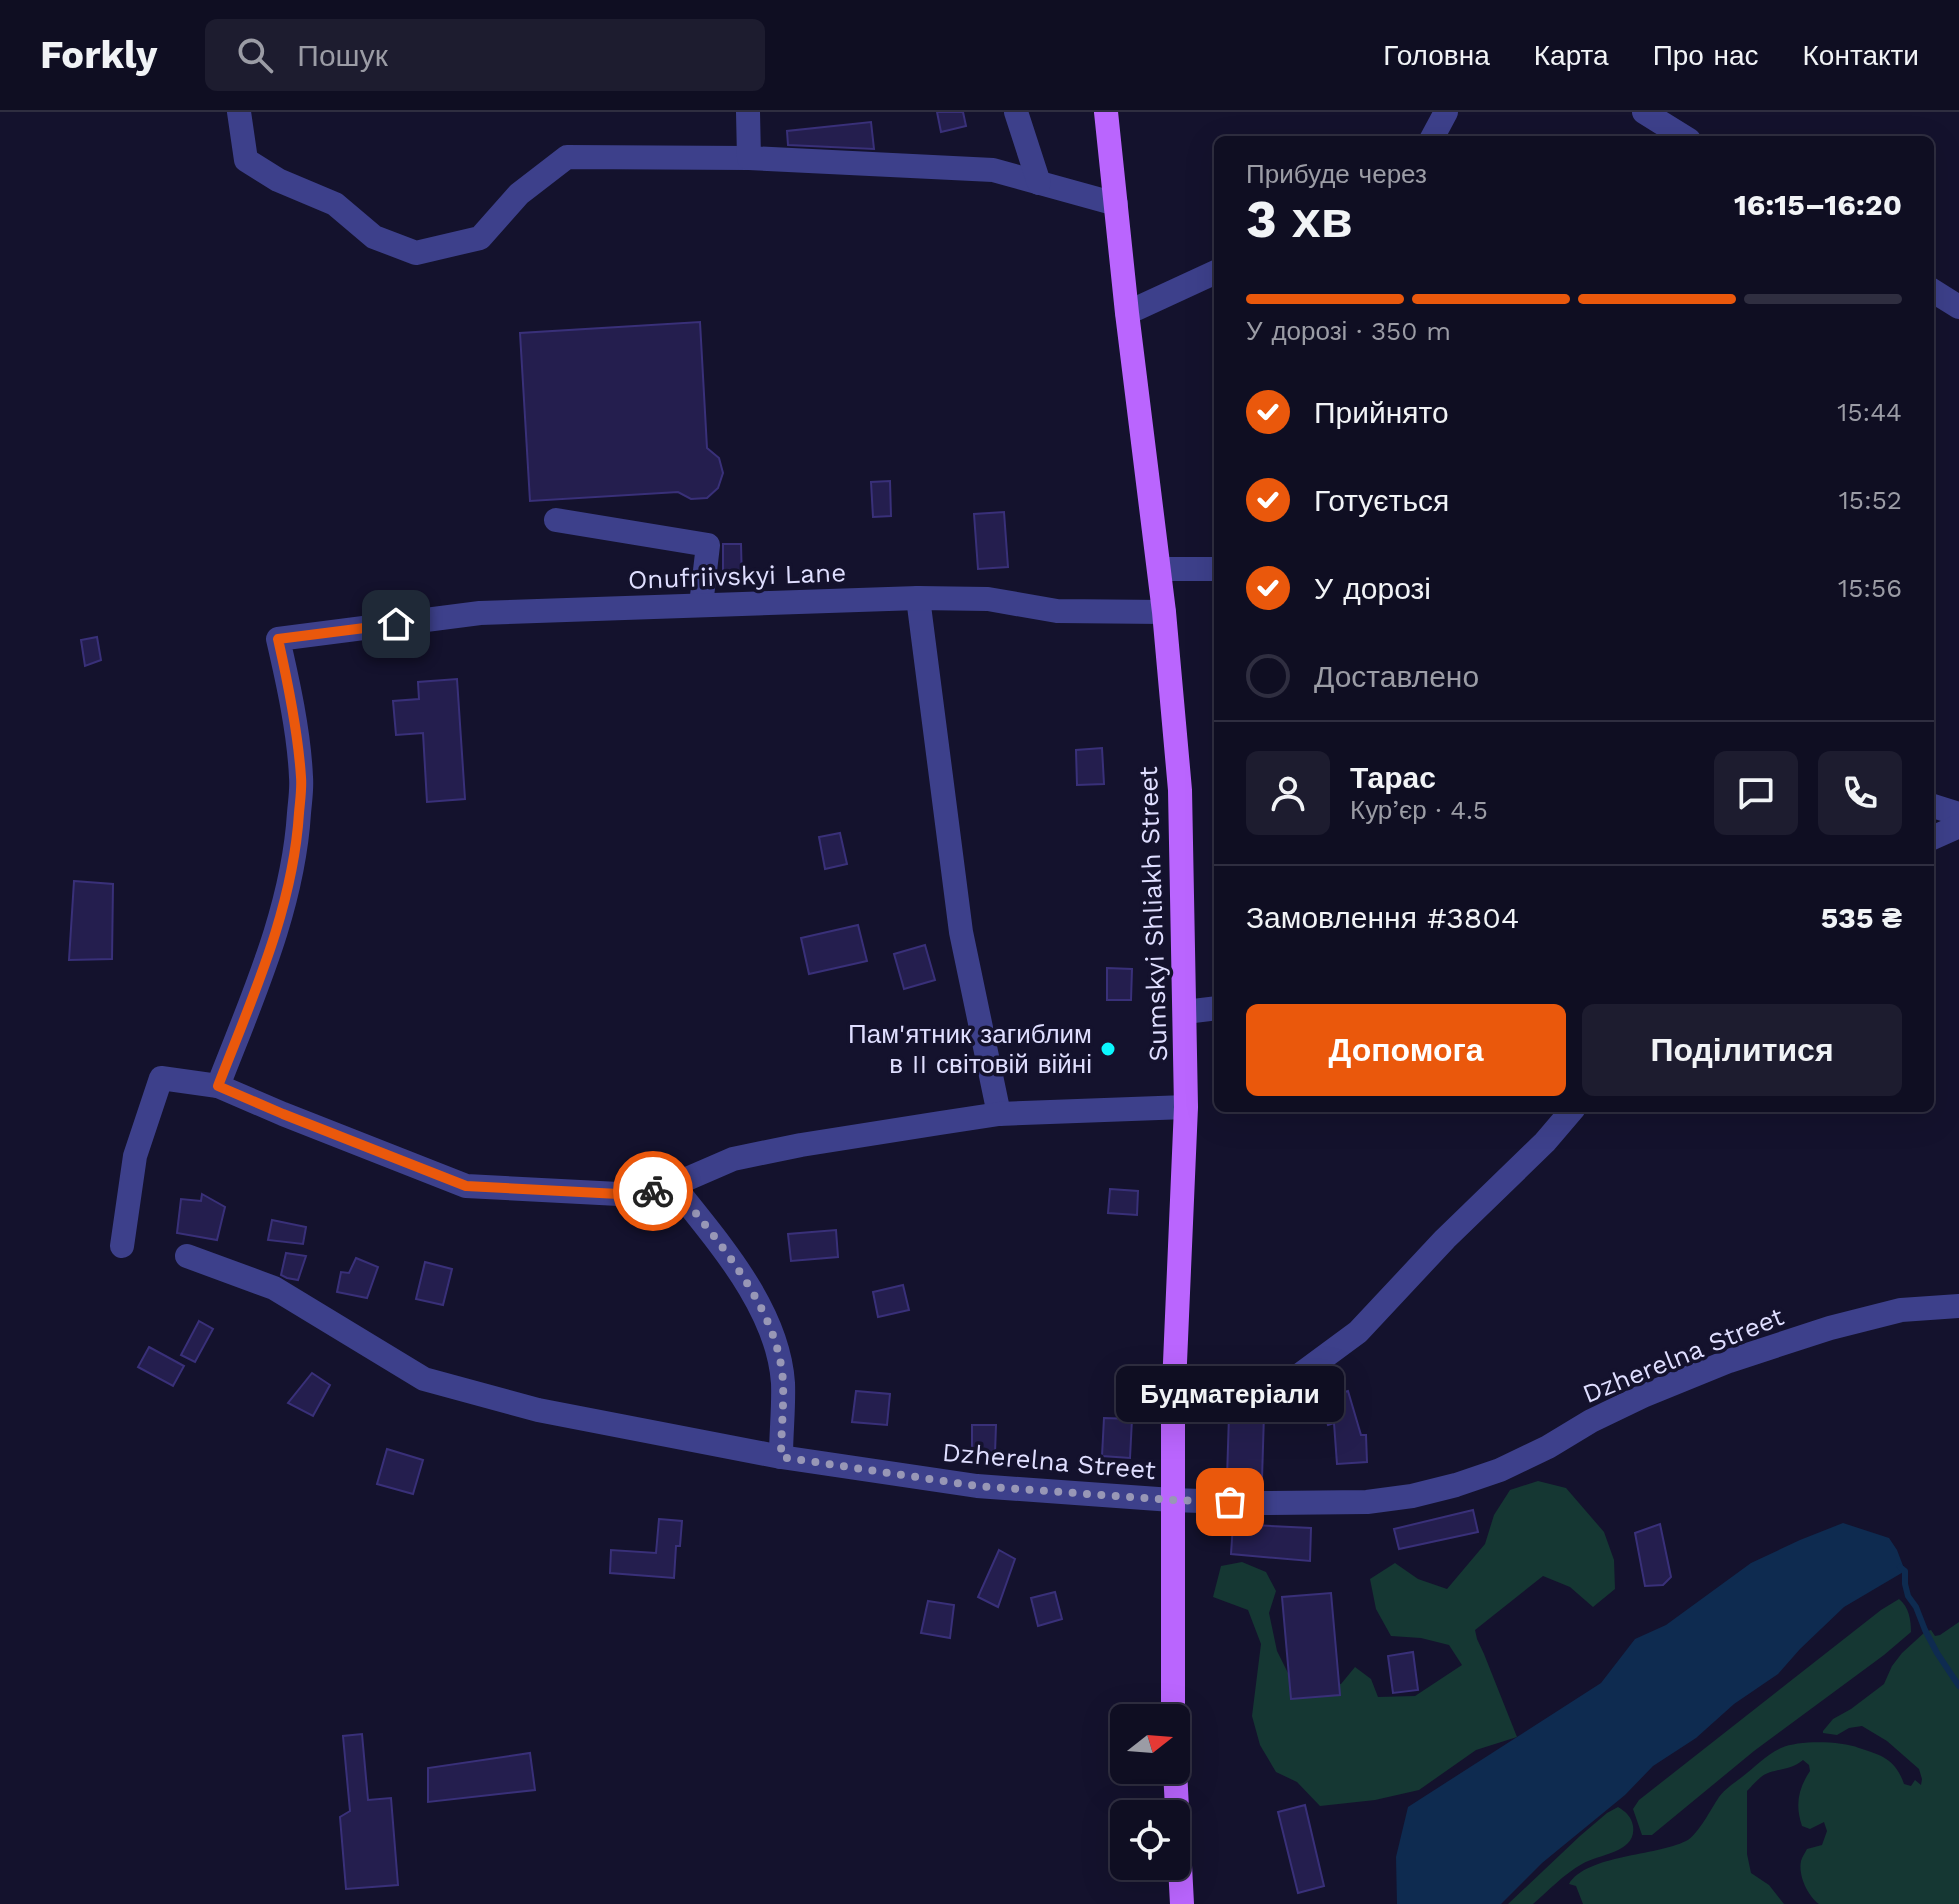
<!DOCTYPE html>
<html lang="uk">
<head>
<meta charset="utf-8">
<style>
  :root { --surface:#0f0e22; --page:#1d1c2f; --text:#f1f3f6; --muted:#9b9ca5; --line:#2f2e40; --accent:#ea580c }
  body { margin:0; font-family:"Work Sans",sans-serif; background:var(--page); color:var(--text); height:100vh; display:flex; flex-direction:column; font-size:30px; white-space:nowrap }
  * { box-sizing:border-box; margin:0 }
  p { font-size:26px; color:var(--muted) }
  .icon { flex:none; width:44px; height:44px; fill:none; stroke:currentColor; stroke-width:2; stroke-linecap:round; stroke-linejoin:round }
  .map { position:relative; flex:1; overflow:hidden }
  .drawer { position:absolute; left:1214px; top:24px; width:720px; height:976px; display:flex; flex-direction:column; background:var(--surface); border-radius:12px; box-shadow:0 8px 32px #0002,0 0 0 2px var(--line) }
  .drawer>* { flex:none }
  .needle { width:52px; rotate:73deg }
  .fabs { position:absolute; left:1110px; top:1592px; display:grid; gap:16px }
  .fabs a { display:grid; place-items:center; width:80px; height:80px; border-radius:12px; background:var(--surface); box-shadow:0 8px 32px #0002,0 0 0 2px var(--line); font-size:40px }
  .pin { position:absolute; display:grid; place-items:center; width:68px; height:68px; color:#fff; margin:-34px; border-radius:16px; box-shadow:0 4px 12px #0006 }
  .courier { position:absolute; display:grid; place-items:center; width:80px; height:80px; margin:-40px; border:6px solid #ea580c; border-radius:50%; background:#fff; color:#222; box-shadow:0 2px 10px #0007 }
  .bubble { position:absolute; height:56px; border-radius:12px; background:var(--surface); box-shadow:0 8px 32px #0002,0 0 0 2px var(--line); font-size:26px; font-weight:700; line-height:56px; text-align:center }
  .head em { font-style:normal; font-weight:700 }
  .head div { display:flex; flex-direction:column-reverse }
  .head { display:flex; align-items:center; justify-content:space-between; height:136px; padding:0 32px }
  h1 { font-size:52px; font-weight:700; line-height:60px }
  .bar { display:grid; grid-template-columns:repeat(4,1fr); gap:12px 8px; align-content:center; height:96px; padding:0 32px }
  .bar i { height:10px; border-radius:6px; background:var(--line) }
  .bar .current { background:var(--accent) }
  .bar p { grid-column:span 4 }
  .line { display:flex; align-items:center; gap:20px; padding:0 32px; border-top:2px solid var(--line) }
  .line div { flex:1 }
  .round { display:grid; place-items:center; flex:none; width:84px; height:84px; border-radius:12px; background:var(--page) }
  ol { padding:0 32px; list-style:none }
  li { display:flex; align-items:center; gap:24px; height:88px }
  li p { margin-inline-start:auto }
  li .icon { padding:8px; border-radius:50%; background:var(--accent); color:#fff; stroke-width:4 }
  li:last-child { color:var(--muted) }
  li i { width:44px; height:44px; border:4px solid var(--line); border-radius:50% }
  .action { display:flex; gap:16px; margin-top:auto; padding:16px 32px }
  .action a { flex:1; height:92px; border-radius:12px; background:var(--accent); color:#fff; font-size:32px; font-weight:700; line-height:92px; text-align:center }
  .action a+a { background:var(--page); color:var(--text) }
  header { display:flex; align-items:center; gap:48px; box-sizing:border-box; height:112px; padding:0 40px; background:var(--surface); border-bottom:2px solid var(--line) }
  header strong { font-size:38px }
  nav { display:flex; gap:44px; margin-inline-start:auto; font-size:28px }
  .search { width:560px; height:72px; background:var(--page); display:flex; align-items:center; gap:20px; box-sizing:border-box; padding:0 28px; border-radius:12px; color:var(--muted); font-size:30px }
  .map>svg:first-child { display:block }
  .green { fill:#153733 }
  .water { fill:#0e2b50 }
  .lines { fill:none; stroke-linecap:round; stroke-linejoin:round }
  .stream { stroke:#0e2b50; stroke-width:6 }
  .building { fill:#241e4e; stroke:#393079; stroke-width:2 }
  .minor { stroke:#3d408b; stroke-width:24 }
  .major { stroke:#ba65fe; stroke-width:24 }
  .done { stroke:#9897b6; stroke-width:8; stroke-dasharray:0 14.4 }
  .route { stroke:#ea580c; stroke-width:10 }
  .poi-dot { fill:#0bf7fe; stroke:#14122d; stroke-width:3 }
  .labels { text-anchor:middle; stroke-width:7; stroke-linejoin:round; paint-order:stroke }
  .street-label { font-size:26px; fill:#dfdeff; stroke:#14122d }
  .poi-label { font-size:26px; fill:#dfdeff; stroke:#14122d; text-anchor:end }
</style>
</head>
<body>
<header>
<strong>Forkly</strong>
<div class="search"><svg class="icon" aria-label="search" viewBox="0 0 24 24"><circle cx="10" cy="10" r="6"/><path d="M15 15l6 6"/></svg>Пошук</div>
<nav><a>Головна</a><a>Карта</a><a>Про нас</a><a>Контакти</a></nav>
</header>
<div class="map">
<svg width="1959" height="1792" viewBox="0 0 1959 1792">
  <rect width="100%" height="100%" fill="#14122d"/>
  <!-- green -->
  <g class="green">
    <polygon points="1538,1369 1566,1376 1604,1420 1614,1448 1615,1477 1593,1495 1570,1475 1543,1464 1475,1518 1477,1527 1484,1542 1517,1625 1476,1638 1419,1678 1375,1688 1320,1694 1297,1670 1276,1660 1260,1633 1252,1604 1261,1532 1248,1498 1213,1485 1221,1454 1242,1450 1266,1460 1276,1479 1269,1501 1277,1539 1294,1573 1341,1572 1355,1555 1371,1567 1378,1585 1415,1584 1462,1553 1449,1533 1421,1526 1391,1524 1376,1497 1370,1467 1395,1451 1418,1467 1447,1477 1485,1432 1494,1403 1510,1378"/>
    <path d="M1899,1487C1909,1495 1911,1508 1911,1520L1884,1543L1754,1639L1652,1723H1642L1633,1697L1639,1688L1881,1498Z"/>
    <path d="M1959,1510V1792H1819C1808,1784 1798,1764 1801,1749C1802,1745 1805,1741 1807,1737L1822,1733L1827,1719L1824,1710L1810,1717L1802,1714C1795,1693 1798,1677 1810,1659L1809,1653L1803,1648C1789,1660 1772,1656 1761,1665C1756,1669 1751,1675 1747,1679V1742L1751,1761L1769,1773L1784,1792H1583L1576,1774L1569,1772C1586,1743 1656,1744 1686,1729C1698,1723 1711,1697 1719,1685C1726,1676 1733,1672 1742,1665C1755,1655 1766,1643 1781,1636C1800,1628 1840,1629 1859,1636C1882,1643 1896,1648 1904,1672L1911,1674L1915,1668L1921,1673L1922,1667L1919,1657L1887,1629L1862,1614L1849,1616L1837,1623L1823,1621V1619L1833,1607L1851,1597L1884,1572L1892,1554L1902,1541L1925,1520L1931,1518L1935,1524L1940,1523Z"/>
    <path d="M1618,1695C1626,1700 1631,1704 1633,1714C1637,1741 1599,1742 1582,1752C1564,1762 1548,1779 1533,1792H1508L1580,1724L1607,1701Z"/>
  </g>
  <!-- water -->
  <polygon class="water" points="1843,1411 1889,1426 1897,1438 1905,1459 1844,1495 1800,1537 1778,1562 1734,1592 1696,1626 1653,1654 1625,1683 1542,1751 1501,1792 1397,1792 1396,1745 1408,1695 1601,1571 1635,1527 1666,1513 1751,1451 1800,1428"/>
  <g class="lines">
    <!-- stream -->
    <polyline class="stream" points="1900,1455 1905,1459 1905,1472 1908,1484 1916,1495 1925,1518 1937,1541 1959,1574"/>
  </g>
  <!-- building -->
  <g class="building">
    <polygon points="937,0 963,0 966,14 941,20"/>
    <polygon points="871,10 874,37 788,33 787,19"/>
    <polygon points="700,210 707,336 719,346 723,361 718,376 707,386 691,387 678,380 530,389 520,221"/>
    <polygon points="890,369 891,404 873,405 871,370"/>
    <polygon points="1004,400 1008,455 978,457 974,402"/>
    <polygon points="723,432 741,432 742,471 723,471"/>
    <polygon points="97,525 101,548 85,554 81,528"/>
    <polygon points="457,567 465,687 427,690 423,621 396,623 393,589 419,587 418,570"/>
    <polygon points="1102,636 1104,672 1077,673 1076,638"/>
    <polygon points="840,721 847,752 825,757 819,725"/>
    <polygon points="74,769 113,772 112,847 69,848"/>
    <polygon points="858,813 867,849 809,862 801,826"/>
    <polygon points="925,833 935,868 904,877 894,842"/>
    <polygon points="1107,856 1132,857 1131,888 1107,888"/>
    <polygon points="1110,1077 1138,1079 1137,1103 1108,1101"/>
    <polygon points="202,1082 225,1095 217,1128 177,1121 181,1087 201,1089"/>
    <polygon points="272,1108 306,1115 303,1132 268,1128"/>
    <polygon points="836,1118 838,1145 791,1149 788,1122"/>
    <polygon points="286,1141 306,1144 298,1168 287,1166 281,1163"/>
    <polygon points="356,1146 378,1155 367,1186 337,1180 341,1160 349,1161"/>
    <polygon points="425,1150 452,1157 443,1193 416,1187"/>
    <polygon points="903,1173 909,1198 878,1205 873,1180"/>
    <polygon points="199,1209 213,1217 195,1250 181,1243"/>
    <polygon points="149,1235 184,1254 173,1274 138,1255"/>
    <polygon points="312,1261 330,1273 313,1304 288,1291"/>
    <polygon points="856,1279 890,1282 887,1313 852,1310"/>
    <polygon points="1348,1279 1361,1323 1366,1323 1367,1350 1337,1352 1334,1311 1328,1313 1320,1287"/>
    <polygon points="1240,1301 1264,1302 1262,1367 1227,1366 1229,1303"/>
    <polygon points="1104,1306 1132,1307 1130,1346 1102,1344"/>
    <polygon points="972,1313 996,1313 995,1341 972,1340"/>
    <polygon points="387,1337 423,1348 413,1382 377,1372"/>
    <polygon points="1473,1398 1478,1420 1399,1437 1394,1417"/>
    <polygon points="659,1407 682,1409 680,1434 676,1434 674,1466 610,1461 611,1438 656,1441"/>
    <polygon points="1233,1412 1311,1416 1310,1449 1231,1442"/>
    <polygon points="1660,1412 1671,1465 1663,1473 1645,1474 1635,1421"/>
    <polygon points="999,1438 1015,1447 998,1495 978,1485"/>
    <polygon points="1055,1480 1062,1507 1038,1514 1031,1486"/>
    <polygon points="1331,1481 1340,1583 1291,1587 1282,1485"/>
    <polygon points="928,1489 954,1493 950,1526 921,1521"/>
    <polygon points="1413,1540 1418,1578 1393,1581 1388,1544"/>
    <polygon points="362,1622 368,1688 391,1686 398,1773 346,1777 340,1705 350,1699 343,1624"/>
    <polygon points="530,1641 535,1678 428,1690 428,1656"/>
    <polygon points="1305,1693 1324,1774 1298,1781 1278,1700"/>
  </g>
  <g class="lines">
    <!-- minor -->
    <g class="minor">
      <polyline points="239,0 246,48 278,68 335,92 374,125 416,141 480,126 519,82 567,45 749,46"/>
      <polyline points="748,0 749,46 993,58 1116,92"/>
      <polyline points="1016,0 1039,71"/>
      <polyline points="1644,0 1689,28"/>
      <polyline points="1431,28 1446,0"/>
      <polyline points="1930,177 1959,195"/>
      <polyline points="1127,201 1218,159"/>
      <polyline points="556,408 708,433 701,493"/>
      <polyline points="1159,457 1218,457"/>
      <polyline points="918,486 961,820 999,1002"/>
      <polyline points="1930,693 1959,702"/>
      <polyline points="1930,727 1959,714"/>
      <polyline points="1185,900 1218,896"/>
      <path d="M218,974C252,886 293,797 299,701C300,689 302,677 301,665C299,620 288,570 278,527L480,501L918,486L988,487L1057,499L1164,500"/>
      <path d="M673,1073C717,1129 778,1196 783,1271C784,1295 781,1320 781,1345"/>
      <polyline points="122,1134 135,1044 161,966 218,974 283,1002 466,1074 638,1083 673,1073 733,1047 801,1033 940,1011 999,1002 1186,995"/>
      <polyline points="187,1144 274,1176 424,1267 538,1298 781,1345 977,1374 1172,1388 1260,1391 1367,1390 1412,1384 1456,1373 1500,1358 1548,1335 1591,1309 1643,1284 1729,1249 1830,1216 1901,1198 1959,1194"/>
      <polyline points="1173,1297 1251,1284 1297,1265 1358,1220 1445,1127 1545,1030 1574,996"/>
    </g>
    <!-- major -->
    <g class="major">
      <polyline points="1106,0 1127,201 1164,500 1180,678 1186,995 1173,1297 1173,1606"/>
      <polyline points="1175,1658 1182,1792"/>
    </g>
  </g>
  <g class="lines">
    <!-- done -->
    <path class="done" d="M653,1079L673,1073C717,1128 779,1197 783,1270C784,1295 781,1320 781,1345L977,1374L1172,1388L1230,1390"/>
    <!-- route -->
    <path class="route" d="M396,512L278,527C288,571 298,619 301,665C302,677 300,689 299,701C293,797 252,886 218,974L283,1002L466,1074L638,1083L653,1079"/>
  </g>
  <!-- markers -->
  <circle class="poi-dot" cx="1108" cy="937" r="8"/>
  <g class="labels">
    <!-- street labels -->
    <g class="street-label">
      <text transform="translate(737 464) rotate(-2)" y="9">Onufriivskyi Lane</text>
      <text transform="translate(1153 802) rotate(-92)" y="9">Sumskyi Shliakh Street</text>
      <text transform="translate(1683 1243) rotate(-22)" y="9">Dzherelna Street</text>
      <text transform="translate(1049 1349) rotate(5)" y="9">Dzherelna Street</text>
    </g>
    <!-- poi labels -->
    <g class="poi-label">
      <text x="1092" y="931">Пам'ятник загиблим<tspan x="1092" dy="30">в II світовій війні</tspan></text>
    </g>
  </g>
</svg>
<div class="fabs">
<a><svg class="needle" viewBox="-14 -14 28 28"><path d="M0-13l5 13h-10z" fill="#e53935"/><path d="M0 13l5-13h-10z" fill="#9b9ca5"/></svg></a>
<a><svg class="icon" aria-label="locate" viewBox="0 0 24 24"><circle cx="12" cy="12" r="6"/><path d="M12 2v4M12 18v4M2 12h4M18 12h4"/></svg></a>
</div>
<div class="pin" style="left:1230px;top:1390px;background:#ea580c"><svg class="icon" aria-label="bag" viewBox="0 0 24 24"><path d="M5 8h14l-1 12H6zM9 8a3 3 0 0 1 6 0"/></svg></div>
<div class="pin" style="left:396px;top:512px;background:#1f2937"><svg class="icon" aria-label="home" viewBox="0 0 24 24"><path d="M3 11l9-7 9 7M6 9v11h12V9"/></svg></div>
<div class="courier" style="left:653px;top:1079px"><svg class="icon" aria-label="bike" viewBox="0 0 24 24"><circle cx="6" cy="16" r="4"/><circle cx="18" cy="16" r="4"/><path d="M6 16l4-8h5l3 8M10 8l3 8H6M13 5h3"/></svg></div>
<div class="bubble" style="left:1116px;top:1254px;width:228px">Будматеріали</div>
<section class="drawer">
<div class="head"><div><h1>3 хв</h1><p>Прибуде через</p></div><em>16:15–16:20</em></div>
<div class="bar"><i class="current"></i><i class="current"></i><i class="current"></i><i></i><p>У дорозі · 350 m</p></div>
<ol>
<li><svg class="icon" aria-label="check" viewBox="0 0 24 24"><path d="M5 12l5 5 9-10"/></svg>Прийнято<p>15:44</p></li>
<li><svg class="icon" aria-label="check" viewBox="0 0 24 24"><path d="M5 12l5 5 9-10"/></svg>Готується<p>15:52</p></li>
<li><svg class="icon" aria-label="check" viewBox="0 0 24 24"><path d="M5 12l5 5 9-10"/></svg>У дорозі<p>15:56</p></li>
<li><i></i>Доставлено</li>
</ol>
<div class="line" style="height:144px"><a class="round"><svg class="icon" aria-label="person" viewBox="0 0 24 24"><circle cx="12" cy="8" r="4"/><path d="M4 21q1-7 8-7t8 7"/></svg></a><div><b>Тарас</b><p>Кур’єр · 4.5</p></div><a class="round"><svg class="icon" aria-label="chat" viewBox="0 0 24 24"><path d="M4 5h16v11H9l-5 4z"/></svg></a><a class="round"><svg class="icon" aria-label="phone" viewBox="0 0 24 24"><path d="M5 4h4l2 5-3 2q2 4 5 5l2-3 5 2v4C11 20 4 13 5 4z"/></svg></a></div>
<div class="line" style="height:104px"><div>Замовлення #3804</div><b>535 ₴</b></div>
<div class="action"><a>Допомога</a><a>Поділитися</a></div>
</section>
</div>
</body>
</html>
